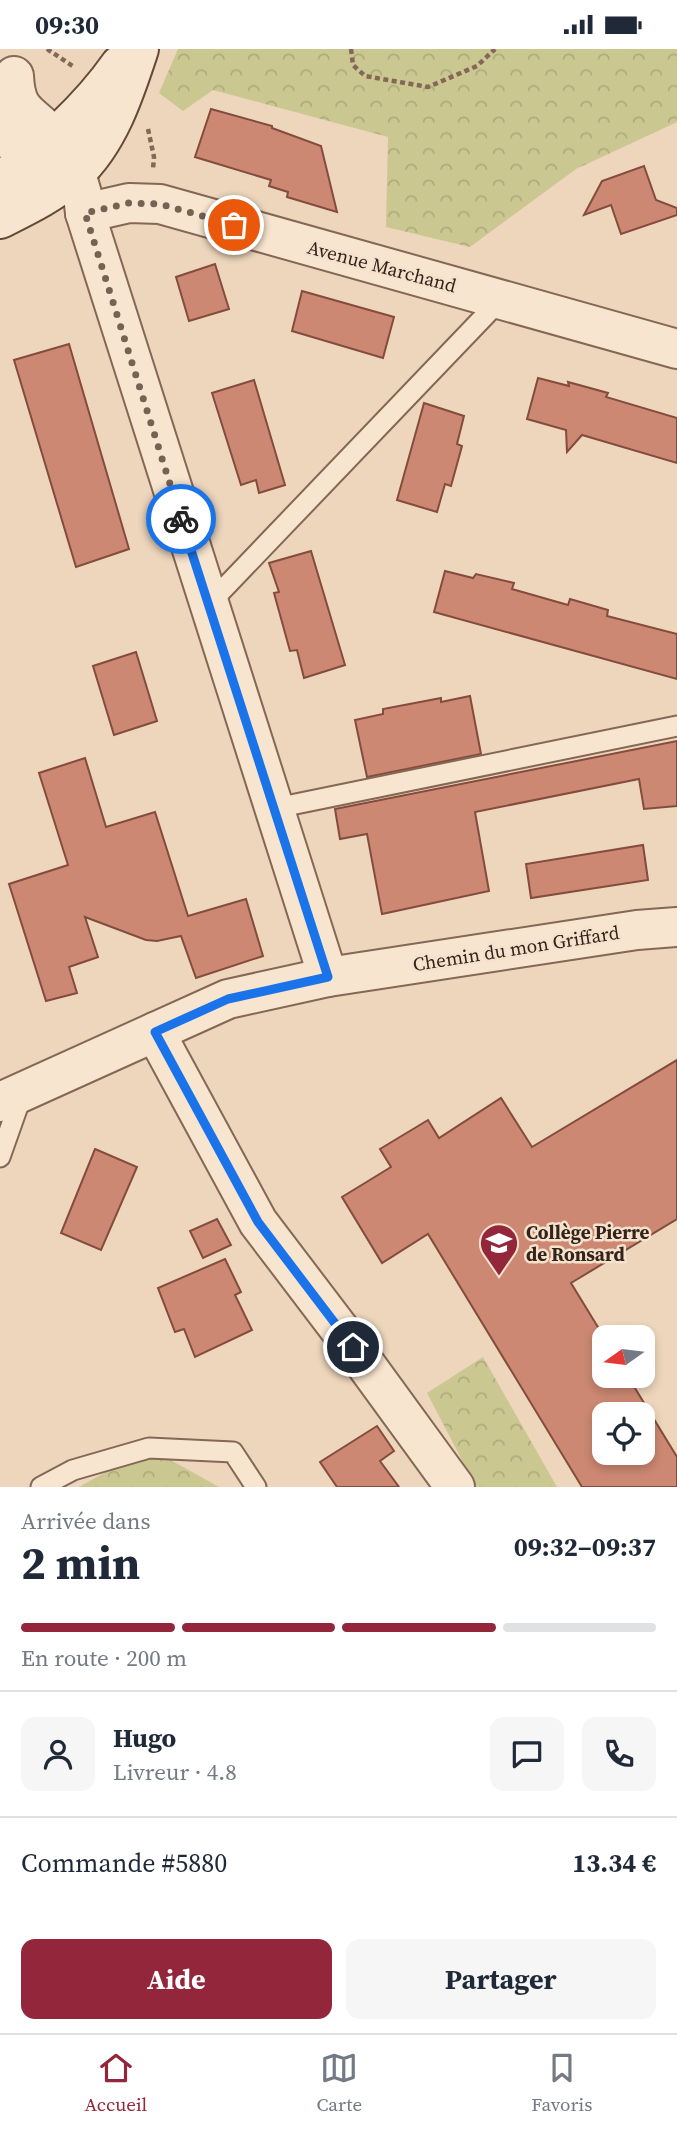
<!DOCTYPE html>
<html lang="fr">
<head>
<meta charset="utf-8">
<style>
  :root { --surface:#fff; --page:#f6f6f7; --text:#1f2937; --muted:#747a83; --line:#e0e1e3; --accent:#93263a }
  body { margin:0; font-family:"Source Serif 4",serif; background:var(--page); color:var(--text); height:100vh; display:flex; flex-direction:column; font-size:26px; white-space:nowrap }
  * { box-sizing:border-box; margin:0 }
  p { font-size:23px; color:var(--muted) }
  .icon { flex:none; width:38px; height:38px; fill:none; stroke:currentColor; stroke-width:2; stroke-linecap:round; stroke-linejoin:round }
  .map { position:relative; height:1438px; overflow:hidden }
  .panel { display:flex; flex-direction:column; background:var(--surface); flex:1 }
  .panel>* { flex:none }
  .needle { width:46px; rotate:256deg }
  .buttons { position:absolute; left:592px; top:1276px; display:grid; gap:14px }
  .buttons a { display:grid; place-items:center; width:63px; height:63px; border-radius:14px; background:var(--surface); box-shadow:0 4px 10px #0003; font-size:35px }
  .pin { position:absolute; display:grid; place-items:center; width:60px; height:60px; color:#fff; margin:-30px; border:4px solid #fff; border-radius:50%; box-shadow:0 2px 7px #0007 }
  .courier { position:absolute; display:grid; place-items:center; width:70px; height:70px; margin:-35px; border:5px solid #1a73e8; border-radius:50%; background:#fff; color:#222; box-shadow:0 2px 9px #0007 }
  .head em { font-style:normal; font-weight:700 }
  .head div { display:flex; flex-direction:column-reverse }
  .head { display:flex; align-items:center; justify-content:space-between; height:119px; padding:0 21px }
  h1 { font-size:46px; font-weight:700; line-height:52px }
  .bar { display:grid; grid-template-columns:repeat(4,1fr); gap:10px 7px; align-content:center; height:84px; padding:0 21px }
  .bar i { height:9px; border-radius:5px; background:var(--line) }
  .bar .on { background:var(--accent) }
  .bar p { grid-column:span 4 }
  .line { display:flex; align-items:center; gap:18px; padding:0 21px; border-top:2px solid var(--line) }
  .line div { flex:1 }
  .round { display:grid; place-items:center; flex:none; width:74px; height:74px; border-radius:14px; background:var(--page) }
  .cta { display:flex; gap:14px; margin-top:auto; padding:14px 21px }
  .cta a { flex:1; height:80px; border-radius:14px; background:var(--accent); color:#fff; font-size:28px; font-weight:700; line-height:80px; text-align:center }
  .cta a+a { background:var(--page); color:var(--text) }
  .status { display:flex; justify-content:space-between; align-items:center; height:49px; padding:0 35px; background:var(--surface); direction:ltr }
  .status svg { height:19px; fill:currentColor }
  .menu { display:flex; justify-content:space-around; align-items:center; height:98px; border-top:2px solid var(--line); background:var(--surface); font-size:19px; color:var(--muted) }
  .menu a { display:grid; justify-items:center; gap:4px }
  .menu .on { color:var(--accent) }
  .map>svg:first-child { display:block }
  .forest { fill:url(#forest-crowns) }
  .building { fill:#cc8872; stroke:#834c3c; stroke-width:2; fill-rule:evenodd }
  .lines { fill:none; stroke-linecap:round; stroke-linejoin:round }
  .lane-casing { stroke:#846756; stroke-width:23 }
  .street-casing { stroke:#846756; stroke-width:42 }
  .secondary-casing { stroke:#664839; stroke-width:42 }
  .path { stroke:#846756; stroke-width:4.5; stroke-dasharray:5 3.5; stroke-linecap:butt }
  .lane { stroke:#f8e5cf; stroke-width:19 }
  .street { stroke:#f8e5cf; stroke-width:38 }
  .secondary { stroke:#f8e5cf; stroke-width:38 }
  .done { stroke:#756253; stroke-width:7; stroke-dasharray:0 12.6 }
  .route { stroke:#1a73e8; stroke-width:9 }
  .labels { text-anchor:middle; stroke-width:5; stroke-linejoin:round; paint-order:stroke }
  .street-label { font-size:19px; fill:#34231b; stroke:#f5e2cc }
  .poi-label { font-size:19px; font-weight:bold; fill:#34231b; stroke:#f5e2cc; text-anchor:start }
</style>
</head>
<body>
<div class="status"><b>09:30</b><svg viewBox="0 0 49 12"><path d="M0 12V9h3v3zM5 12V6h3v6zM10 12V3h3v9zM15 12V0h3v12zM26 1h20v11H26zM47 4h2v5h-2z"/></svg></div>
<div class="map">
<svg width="677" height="1438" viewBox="0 0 677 1438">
  <defs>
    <pattern id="forest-crowns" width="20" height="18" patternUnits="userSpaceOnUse" patternTransform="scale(1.75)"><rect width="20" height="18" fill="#cbc791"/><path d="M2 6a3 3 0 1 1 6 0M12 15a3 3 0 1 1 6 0" fill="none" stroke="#afab7c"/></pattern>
  </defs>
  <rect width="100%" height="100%" fill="#edd6bc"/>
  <!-- forest -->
  <g class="forest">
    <polygon points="178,0 677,0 677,73 576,120 470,198 386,178 388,88 213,41 183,62 159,44"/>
    <polygon points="483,1308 557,1438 476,1438 427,1344"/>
    <polygon points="149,1399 219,1438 79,1438"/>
  </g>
  <!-- building -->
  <g class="building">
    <polygon points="211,60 272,77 272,79 321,97 337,163 287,148 288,143 269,137 271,131 195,108"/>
    <polygon points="644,117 656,151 677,159 677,166 621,185 611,156 584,166 602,132"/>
    <polygon points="215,215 229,260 189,272 176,228"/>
    <polygon points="302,242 394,268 383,309 292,282"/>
    <polygon points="69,295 129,500 76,518 14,311"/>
    <polygon points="538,329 569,337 568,333 608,344 606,348 677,369 677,414 582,386 567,403 566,381 527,370"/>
    <polygon points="254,331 285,436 259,444 256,431 241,436 212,344"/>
    <polygon points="424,354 464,367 457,395 462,397 451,437 445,435 437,463 397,451"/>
    <polygon points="311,502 345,616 304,629 297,601 290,602 274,544 279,543 269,514"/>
    <polygon points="445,522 473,529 476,525 514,534 512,540 568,556 570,550 608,561 607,567 677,585 677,630 434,563"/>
    <polygon points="136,603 157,672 114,686 93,617"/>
    <polygon points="470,647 481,705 367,728 355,671 383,665 383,660 441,649 441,653"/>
    <polygon points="677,692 677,757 644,760 639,730 475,763 489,842 382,865 367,785 340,790 335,760"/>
    <polygon points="85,709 106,778 155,763 188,867 246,850 263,907 196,929 181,887 157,892 146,891 85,868 98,908 69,918 77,944 46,952 9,835 68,816 39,724"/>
    <polygon points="643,796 648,831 531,849 526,815"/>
    <path d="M677,1011V1170L571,1234L604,1288V1326H627L677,1408V1438H582L428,1185L382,1214L342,1148L391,1118L380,1100L428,1071L439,1089L501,1049L532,1098ZM604,1365H642V1404H604Z"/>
    <polygon points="95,1100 137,1118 101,1201 61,1184"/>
    <polygon points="217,1170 231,1196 203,1209 190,1182"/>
    <polygon points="225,1210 241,1243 235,1246 252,1281 195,1308 184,1280 175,1283 158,1239"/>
    <polygon points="377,1377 394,1402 380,1412 399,1438 337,1438 320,1413"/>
  </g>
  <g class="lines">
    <!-- lane casing -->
    <g class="lane-casing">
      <g id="lane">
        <polyline points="208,556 501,250"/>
        <polyline points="276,759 677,677"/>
        <polyline points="0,1108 23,1043"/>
        <polyline points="41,1438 73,1421 149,1399 233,1403 256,1438"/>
      </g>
    </g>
    <!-- street casing -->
    <g class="street-casing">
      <g id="street">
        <path d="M3,65C6,96 32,113 53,134"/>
        <polyline points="85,164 129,154 160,155 677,300"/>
        <polyline points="328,928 637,881 677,878"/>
        <polyline points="155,983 258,1173 353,1298 455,1438"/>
        <path d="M0,1053L228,950L328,928L85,164C83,137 71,111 53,89C32,62 16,68 14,27"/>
      </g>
    </g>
    <!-- secondary casing -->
    <g class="secondary-casing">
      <g id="secondary">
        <path d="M0,133C46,98 87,63 120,16"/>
        <path d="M0,170C26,157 53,144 74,125C109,93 125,43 139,0"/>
      </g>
    </g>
    <!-- path -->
    <g class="path">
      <polyline points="47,0 74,18"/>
      <polyline points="351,0 353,16 365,27 428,38 477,17 495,0"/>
      <polyline points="148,80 154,108 153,120"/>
    </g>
    <!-- lane -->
    <use href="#lane" class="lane"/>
    <!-- street -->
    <use href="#street" class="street"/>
    <!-- secondary -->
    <use href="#secondary" class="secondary"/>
  </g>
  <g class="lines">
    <!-- done -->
    <polyline class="done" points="181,470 85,164 129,154 160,155 234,176"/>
    <!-- route -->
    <polyline class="route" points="181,470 328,928 228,950 155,983 258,1173 353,1298"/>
  </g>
  <!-- icons -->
  <defs>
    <g id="school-pin" transform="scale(2.0125)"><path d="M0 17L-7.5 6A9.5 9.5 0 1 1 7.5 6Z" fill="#93263a" stroke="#f5e2cc"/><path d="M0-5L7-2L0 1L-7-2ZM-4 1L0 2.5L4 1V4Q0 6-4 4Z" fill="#fff"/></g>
  </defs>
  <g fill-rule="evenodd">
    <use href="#school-pin" x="499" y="1194"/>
  </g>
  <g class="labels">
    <!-- street labels -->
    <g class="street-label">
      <text transform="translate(382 217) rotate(15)" y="7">Avenue Marchand</text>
      <text transform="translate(516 899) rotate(-9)" y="7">Chemin du mon Griffard</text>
    </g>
    <!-- poi labels -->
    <g class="poi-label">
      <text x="526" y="1190">Collège Pierre<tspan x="526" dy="22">de Ronsard</tspan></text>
    </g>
  </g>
</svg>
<div class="buttons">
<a><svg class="needle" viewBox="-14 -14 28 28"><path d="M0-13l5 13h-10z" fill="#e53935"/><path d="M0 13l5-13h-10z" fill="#747a83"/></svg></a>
<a><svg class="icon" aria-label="locate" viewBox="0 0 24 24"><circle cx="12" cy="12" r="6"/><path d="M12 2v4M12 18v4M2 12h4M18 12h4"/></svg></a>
</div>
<div class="pin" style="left:234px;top:176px;background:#ea580c"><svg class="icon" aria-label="bag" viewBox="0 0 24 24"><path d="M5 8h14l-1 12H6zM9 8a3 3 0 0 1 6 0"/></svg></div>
<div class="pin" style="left:353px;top:1298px;background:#1f2937"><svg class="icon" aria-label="home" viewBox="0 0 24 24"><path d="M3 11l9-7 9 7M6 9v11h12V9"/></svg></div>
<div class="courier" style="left:181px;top:470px"><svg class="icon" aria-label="bike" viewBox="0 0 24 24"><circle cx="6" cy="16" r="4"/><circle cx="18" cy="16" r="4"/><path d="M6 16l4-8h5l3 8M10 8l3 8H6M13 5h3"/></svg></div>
</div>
<section class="panel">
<div class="head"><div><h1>2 min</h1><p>Arrivée dans</p></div><em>09:32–09:37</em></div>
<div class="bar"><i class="on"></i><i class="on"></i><i class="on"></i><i></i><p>En route · 200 m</p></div>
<div class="line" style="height:126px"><a class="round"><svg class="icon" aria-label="person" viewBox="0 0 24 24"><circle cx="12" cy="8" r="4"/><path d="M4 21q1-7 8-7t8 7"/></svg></a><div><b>Hugo</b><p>Livreur · 4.8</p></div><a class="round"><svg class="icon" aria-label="chat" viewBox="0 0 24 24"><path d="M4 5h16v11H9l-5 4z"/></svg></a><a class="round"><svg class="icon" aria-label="phone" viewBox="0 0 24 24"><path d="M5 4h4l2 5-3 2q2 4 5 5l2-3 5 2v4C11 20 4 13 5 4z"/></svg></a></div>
<div class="line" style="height:91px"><div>Commande #5880</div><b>13.34 €</b></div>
<div class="cta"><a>Aide</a><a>Partager</a></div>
</section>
<nav class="menu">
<a class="on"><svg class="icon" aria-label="home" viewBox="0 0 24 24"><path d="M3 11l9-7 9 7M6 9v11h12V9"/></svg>Accueil</a>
<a><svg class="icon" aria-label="map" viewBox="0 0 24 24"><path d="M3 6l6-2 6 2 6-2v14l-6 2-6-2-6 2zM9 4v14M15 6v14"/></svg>Carte</a>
<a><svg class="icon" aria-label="saved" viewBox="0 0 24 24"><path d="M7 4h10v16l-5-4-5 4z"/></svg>Favoris</a>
</nav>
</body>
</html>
